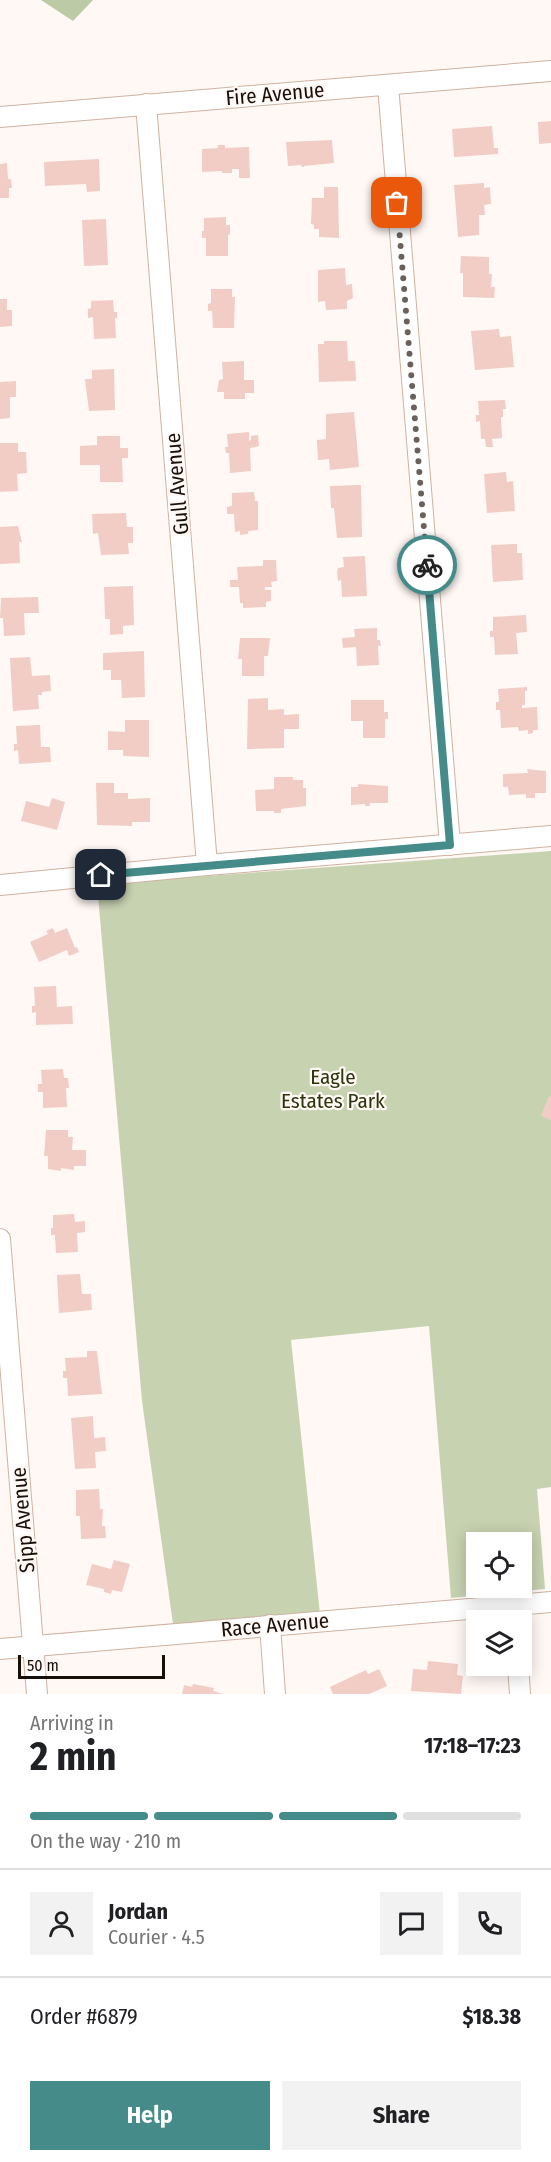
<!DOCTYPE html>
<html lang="en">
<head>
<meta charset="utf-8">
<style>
  :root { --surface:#fff; --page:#f2f2f2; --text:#202124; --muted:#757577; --line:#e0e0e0; --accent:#448b89 }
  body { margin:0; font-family:"Fira Sans Condensed",sans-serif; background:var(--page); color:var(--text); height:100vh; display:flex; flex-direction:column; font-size:22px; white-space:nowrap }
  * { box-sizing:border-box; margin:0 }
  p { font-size:20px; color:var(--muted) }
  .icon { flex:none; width:33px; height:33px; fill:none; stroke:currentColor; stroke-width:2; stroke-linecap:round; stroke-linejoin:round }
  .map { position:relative; height:1694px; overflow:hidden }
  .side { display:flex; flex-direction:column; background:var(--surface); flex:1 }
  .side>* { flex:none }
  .fabs { position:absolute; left:466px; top:1532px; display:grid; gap:12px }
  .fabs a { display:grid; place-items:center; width:66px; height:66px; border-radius:0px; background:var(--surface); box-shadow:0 3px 15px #0003; font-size:30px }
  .scale { position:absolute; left:18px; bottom:15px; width:147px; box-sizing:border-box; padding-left:6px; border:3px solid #190f09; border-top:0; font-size:16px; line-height:21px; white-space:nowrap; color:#190f09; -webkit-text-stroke:4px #fff8f5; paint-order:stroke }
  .pin { position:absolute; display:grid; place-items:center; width:51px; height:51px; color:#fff; margin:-26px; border-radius:12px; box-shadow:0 3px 9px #0006 }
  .courier { position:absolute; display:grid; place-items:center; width:60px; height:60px; margin:-30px; border:4px solid #448b89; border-radius:50%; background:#fff; color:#222; box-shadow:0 2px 8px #0007 }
  .overview em { font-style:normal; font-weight:700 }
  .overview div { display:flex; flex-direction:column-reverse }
  .overview { display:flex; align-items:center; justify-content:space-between; height:102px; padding:0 30px }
  h1 { font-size:39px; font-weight:700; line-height:45px }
  .bar { display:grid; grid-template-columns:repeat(4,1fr); gap:9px 6px; align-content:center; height:72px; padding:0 30px }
  .bar i { height:8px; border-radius:4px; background:var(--line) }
  .bar .active { background:var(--accent) }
  .bar p { grid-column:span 4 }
  .line { display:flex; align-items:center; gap:15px; padding:0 30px; border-top:2px solid var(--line) }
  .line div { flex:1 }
  .round { display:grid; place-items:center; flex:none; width:63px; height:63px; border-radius:0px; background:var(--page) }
  .action { display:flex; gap:12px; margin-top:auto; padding:12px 30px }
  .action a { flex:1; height:69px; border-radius:0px; background:var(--accent); color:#fff; font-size:24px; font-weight:700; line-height:69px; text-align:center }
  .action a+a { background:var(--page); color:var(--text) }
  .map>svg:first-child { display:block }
  .green { fill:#c7d2b1; fill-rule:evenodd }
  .forest { fill:#bdcaa6 }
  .building { fill:#f1cdc6 }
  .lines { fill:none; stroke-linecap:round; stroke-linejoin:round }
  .street-casing { stroke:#cfb2a1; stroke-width:22 }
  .street { stroke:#fff; stroke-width:20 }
  .done { stroke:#6a615c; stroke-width:6; stroke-dasharray:0 10.8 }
  .route { stroke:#448b89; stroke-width:8 }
  .labels { text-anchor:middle; stroke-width:4.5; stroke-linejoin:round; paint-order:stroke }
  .street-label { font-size:21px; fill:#190f09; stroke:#fff8f5 }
  .park-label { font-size:21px; fill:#2a350b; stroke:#fff8f5 }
</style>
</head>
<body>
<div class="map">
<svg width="551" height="1694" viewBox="0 0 551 1694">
  <rect width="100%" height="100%" fill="#fff8f5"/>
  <!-- green -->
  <path class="green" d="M551,851V1487L537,1489L545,1589L451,1598L429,1326L291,1340L320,1614L173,1624L142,1401L97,884ZM477,1542H522V1587H477Z"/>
  <!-- forest -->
  <polygon class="forest" points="41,0 93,0 73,21"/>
  <!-- building -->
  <g class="building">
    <polygon points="551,121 551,143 539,144 538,122"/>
    <polygon points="492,126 494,148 498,148 498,154 454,157 452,129"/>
    <polygon points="332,140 334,163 304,166 304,167 302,167 301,165 288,166 286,142"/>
    <polygon points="218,145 225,145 225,148 249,147 250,178 239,178 239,169 232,169 232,173 222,173 222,171 202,172 202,149 218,148"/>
    <polygon points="99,159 100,191 87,192 86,184 45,186 44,162"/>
    <polygon points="7,163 8,179 11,179 12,188 9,188 9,198 0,198 0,164"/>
    <polygon points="484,183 484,188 490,187 491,204 484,205 485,215 479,215 479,235 458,237 454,185"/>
    <polygon points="324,187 338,187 339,238 319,237 319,229 314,229 314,225 311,224 312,198 324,198"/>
    <polygon points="226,217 226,225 230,225 230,234 228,235 228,256 206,256 206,238 202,238 202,231 204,231 204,218"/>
    <polygon points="106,219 108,265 84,266 82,220"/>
    <polygon points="461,256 489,257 489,274 492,274 491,287 495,287 494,298 463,297 463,273 460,273"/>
    <polygon points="345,268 346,285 352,284 353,298 347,301 347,309 326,310 325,301 318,302 318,270"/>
    <polygon points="211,289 232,289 232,297 235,297 234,328 213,328 212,311 208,311 208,304 211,303"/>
    <polygon points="0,299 7,299 7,310 12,310 12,326 0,327"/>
    <polygon points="113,300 114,312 117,312 117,318 115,318 116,338 94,339 93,317 88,318 88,309 91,308 91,301"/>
    <polygon points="499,329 500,337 511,336 514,367 475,370 471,331"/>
    <polygon points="324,341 347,341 348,361 355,361 356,381 319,382 318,344 324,344"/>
    <polygon points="244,361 244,380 254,380 254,393 245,393 245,399 224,399 224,392 217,392 219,380 223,379 222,362"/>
    <polygon points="114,369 115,410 89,411 85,379 92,379 92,370"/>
    <polygon points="16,381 16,397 10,397 10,418 0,419 0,382"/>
    <polygon points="505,400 506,409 503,409 503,417 501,417 502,438 492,439 493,447 486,447 485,439 481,439 480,421 476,422 476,415 479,415 478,401"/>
    <polygon points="354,412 359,467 330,470 329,459 318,460 317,440 326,439 326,414"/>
    <polygon points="249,432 249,441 251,440 251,436 258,435 259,446 250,448 251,471 230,473 229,453 226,453 225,447 228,447 227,434"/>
    <polygon points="97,436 120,436 120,448 128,448 128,458 122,458 123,482 100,482 100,465 80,465 80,446 97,445"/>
    <polygon points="0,443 18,443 18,452 26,452 27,473 17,474 18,491 0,492"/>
    <polygon points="506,472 507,482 513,481 515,511 487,513 484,474"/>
    <polygon points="361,485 362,537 337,538 334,508 331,508 330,486"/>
    <polygon points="254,492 255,501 258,501 258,530 248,531 248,534 240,535 240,531 235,532 234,514 227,514 227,507 232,506 232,493"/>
    <polygon points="126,513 127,527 133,527 133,543 128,543 129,554 101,555 98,533 93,534 92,514"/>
    <polygon points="18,526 22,542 19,542 20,563 0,564 0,527"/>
    <polygon points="517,544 517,553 522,553 523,580 493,582 491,545"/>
    <polygon points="365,556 367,596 342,597 341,580 338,581 337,572 338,568 344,567 343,557"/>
    <polygon points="263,560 276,560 277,581 271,582 272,587 265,587 265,590 271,590 271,601 266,602 266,607 243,608 243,603 240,603 239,587 230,587 230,580 238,580 237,567 263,566"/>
    <polygon points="133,586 134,625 123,626 123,634 110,635 110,619 105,619 104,587"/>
    <polygon points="38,597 39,613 24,613 25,635 4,636 3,618 0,618 1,598"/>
    <polygon points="526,615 527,632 516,633 518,654 495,655 494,637 490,637 490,631 493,631 493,617"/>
    <polygon points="377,628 377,640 380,640 381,646 378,646 379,665 357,666 356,647 343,648 342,638 355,637 354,629"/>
    <polygon points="240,638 270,638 268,656 264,656 264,676 242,676 242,659 238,659"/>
    <polygon points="144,651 145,697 122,698 121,680 111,680 111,670 103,670 103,653"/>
    <polygon points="30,657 32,676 50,675 51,691 42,692 42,695 38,695 39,709 13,711 10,658"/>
    <polygon points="527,687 527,691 525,691 525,705 522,705 522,708 537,707 538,730 533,730 533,733 528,734 528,730 519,731 518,727 501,728 500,710 496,710 496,702 499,702 498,689"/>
    <polygon points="268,698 268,710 284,709 284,715 299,714 299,729 284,729 284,748 247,749 248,699"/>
    <polygon points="351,700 384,700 384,712 388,712 388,719 385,719 385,738 363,738 363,721 351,721"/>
    <polygon points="125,720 149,720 149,757 123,756 123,750 108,750 108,731 125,732"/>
    <polygon points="40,725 41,747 50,747 51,762 19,764 18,750 14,751 14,744 17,744 16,726"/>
    <polygon points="527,769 546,771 546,793 535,793 535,798 526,798 526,794 509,795 508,787 503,787 503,774 528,773"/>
    <polygon points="274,777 293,777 293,780 303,780 303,788 306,788 306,806 281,809 281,813 274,813 274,811 256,811 255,790 274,789"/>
    <polygon points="96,783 114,783 114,793 128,793 128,799 150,798 150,822 132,822 132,826 97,825"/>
    <polygon points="358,784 388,786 388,803 370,803 370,806 365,806 365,804 351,805 351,787 358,787"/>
    <polygon points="52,798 65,802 57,830 21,821 26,801 49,807"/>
    <polygon points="53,928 55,933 67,928 75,948 77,947 79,952 69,956 67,950 39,962 30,942 48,934 46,931"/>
    <polygon points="56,986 57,1007 72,1006 73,1024 36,1025 36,1012 32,1013 32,1006 35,1006 34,987"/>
    <polygon points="63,1069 64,1078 68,1078 69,1088 66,1088 67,1107 43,1108 43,1092 38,1092 38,1084 42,1084 41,1070"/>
    <polygon points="549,1096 551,1097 551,1120 541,1116"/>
    <polygon points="46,1130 68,1130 68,1137 73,1137 72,1150 86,1150 86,1166 74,1166 74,1170 61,1168 61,1171 48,1169 48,1156 44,1156"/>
    <polygon points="74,1214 75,1222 85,1221 85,1232 77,1233 78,1252 56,1253 55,1235 51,1235 51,1228 53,1228 53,1215"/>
    <polygon points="80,1274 82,1294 91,1294 92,1310 59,1313 57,1275"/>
    <polygon points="87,1351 97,1351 102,1394 68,1396 67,1378 63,1378 63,1371 66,1371 65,1358 87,1357"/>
    <polygon points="93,1416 94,1438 105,1437 106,1451 95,1452 96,1468 75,1469 71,1418"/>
    <polygon points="99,1489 100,1509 103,1509 102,1526 105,1526 106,1538 81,1539 80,1516 76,1516 76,1490"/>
    <polygon points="114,1560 130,1564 122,1592 112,1590 111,1594 104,1592 104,1589 86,1585 92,1564 111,1569"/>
    <polygon points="428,1661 458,1664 457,1675 463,1676 461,1694 411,1691 413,1669 427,1670"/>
    <polygon points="379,1669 387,1686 369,1694 333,1694 330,1687 366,1670 368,1674"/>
    <polygon points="193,1684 214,1688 213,1691 223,1694 182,1694 184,1685 192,1687"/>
  </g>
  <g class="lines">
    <!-- street casing -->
    <g class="street-casing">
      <g id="street">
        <polyline points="388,85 450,845"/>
        <polyline points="146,104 207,865"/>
        <polyline points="0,117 551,71"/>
        <polyline points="0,885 207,865 551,836"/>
        <polyline points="0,1239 37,1694"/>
        <polyline points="270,1625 275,1694"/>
        <polyline points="0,1649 551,1602"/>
        <polyline points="518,1665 520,1694"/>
      </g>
    </g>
    <!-- street -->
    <use href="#street" class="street"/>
  </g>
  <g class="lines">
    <!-- done -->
    <polyline class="done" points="397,203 427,565"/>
    <!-- route -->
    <polyline class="route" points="101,875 450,845 427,565"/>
  </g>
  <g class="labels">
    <!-- street labels -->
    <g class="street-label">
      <text transform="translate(275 94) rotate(-5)" y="7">Fire Avenue</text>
      <text transform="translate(177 484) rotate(-95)" y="7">Gull Avenue</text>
      <text transform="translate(23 1520) rotate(-95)" y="7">Sipp Avenue</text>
      <text transform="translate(275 1625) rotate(-5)" y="7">Race Avenue</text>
    </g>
    <!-- park labels -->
    <g class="park-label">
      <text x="333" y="1084">Eagle<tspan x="333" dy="24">Estates Park</tspan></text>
    </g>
  </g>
</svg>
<div class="fabs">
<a><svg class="icon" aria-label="locate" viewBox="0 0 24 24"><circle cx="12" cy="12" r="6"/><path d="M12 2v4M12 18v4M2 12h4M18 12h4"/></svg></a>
<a><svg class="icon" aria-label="layers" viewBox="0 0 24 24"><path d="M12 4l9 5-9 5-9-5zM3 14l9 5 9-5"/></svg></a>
</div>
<div class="scale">50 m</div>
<div class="pin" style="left:397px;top:203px;background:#ea580c"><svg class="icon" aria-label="bag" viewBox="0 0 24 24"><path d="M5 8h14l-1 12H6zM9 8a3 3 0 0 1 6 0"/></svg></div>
<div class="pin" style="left:101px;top:875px;background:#1f2937"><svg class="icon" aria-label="home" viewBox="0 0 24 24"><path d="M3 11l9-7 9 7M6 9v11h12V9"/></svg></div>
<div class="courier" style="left:427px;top:565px"><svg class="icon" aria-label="bike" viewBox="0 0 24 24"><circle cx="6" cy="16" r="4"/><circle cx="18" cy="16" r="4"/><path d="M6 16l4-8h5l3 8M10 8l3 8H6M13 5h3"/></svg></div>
</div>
<section class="side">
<div class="overview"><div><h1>2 min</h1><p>Arriving in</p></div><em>17:18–17:23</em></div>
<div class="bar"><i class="active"></i><i class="active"></i><i class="active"></i><i></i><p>On the way · 210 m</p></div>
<div class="line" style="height:108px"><a class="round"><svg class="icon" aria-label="person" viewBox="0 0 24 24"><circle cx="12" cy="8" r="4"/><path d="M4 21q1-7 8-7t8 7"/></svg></a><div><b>Jordan</b><p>Courier · 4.5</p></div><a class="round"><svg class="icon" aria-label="chat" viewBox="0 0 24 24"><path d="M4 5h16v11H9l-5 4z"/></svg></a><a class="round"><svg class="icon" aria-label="phone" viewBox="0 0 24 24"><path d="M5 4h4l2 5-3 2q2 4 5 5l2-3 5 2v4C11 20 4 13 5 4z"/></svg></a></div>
<div class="line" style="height:78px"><div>Order #6879</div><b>$18.38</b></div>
<div class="action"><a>Help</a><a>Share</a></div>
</section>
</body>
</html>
